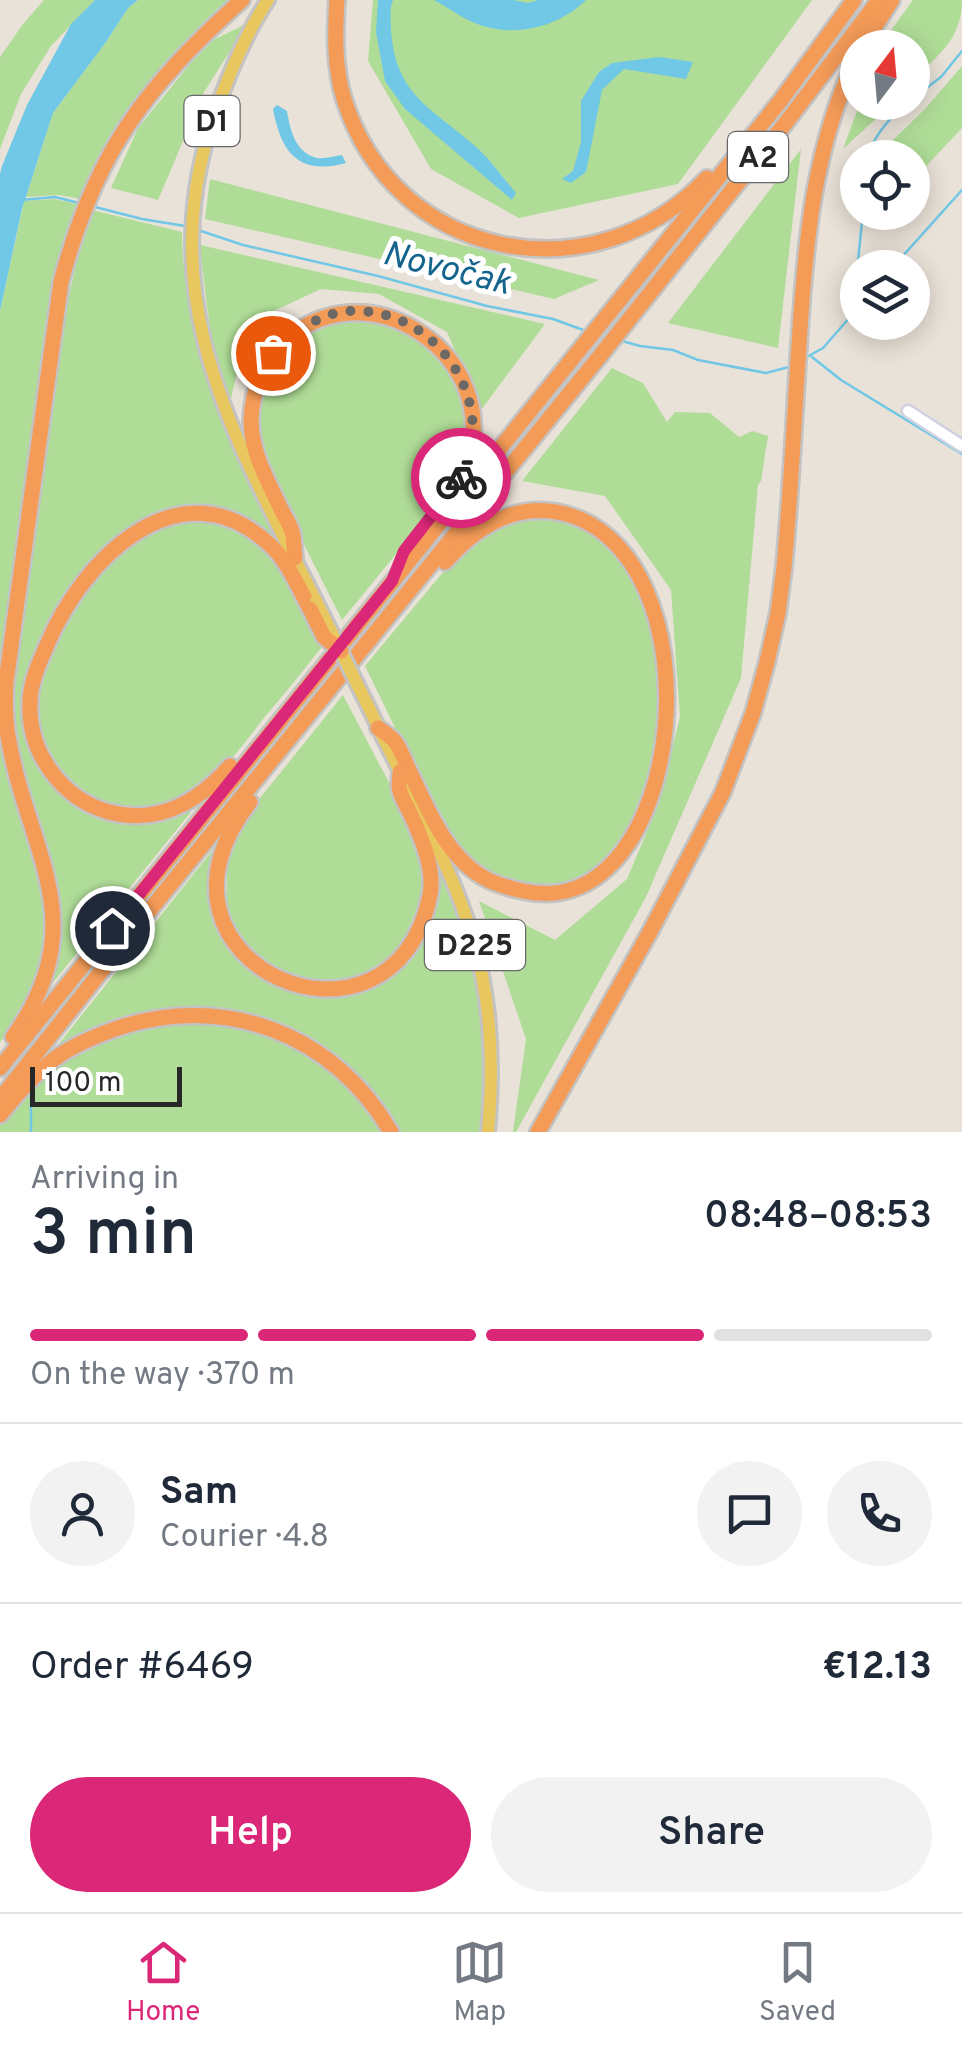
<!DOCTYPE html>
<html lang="en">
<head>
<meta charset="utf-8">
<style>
  :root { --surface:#fff; --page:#f2f2f3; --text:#1f2937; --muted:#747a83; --line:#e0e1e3; --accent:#db2777 }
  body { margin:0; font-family:Overpass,sans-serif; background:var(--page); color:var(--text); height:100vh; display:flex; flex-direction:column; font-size:38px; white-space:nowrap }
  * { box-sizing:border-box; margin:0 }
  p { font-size:32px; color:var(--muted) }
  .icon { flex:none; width:55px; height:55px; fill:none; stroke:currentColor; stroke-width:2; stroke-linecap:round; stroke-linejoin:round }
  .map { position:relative; height:1132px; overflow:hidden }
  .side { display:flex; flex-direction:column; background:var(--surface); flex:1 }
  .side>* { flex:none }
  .needle { width:65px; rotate:16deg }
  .tools { position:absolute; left:840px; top:30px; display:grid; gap:20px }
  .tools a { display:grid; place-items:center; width:90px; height:90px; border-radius:50%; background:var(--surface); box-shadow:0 5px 25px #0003; font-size:50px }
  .scale { position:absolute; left:30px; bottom:25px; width:152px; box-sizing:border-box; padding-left:10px; border:5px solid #272727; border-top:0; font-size:28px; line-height:35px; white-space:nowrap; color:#272727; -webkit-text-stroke:8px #fff; paint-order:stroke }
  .pin { position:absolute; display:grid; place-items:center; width:85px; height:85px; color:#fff; margin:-42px; border:5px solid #fff; border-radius:50%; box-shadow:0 2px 10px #0007 }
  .courier { position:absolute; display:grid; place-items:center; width:100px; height:100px; margin:-50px; border:8px solid #db2777; border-radius:50%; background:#fff; color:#222; box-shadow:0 2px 12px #0007 }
  .summary em { font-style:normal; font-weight:600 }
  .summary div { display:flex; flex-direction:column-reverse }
  .summary { display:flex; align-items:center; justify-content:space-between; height:170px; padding:0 30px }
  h1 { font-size:65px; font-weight:600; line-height:75px }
  .bar { display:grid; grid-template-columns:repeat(4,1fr); gap:15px 10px; align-content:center; height:120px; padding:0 30px }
  .bar i { height:12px; border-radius:8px; background:var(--line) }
  .bar .selected { background:var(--accent) }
  .bar p { grid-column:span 4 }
  .line { display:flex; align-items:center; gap:25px; padding:0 30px; border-top:2px solid var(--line) }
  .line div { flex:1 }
  .round { display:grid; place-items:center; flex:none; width:105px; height:105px; border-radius:52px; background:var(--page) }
  .button { display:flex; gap:20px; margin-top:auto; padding:20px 30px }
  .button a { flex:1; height:115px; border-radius:60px; background:var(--accent); color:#fff; font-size:40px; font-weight:600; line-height:115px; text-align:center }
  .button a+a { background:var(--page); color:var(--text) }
  .tab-bar { display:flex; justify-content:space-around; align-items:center; height:140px; border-top:2px solid var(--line); background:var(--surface); font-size:28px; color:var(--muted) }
  .tab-bar a { display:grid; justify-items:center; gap:5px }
  .tab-bar .selected { color:var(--accent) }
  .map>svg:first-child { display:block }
  .green { fill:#afdd97 }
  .water { fill:#70c7e6 }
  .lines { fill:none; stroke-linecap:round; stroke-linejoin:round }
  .stream { stroke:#70c7e6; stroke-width:2.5 }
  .minor-casing { stroke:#ced1df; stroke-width:15 }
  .major-casing { stroke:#c3c3c3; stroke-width:18 }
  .highway-casing { stroke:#c3c3c3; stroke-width:20 }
  .minor { stroke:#fff; stroke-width:10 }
  .major { stroke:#e8c75f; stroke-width:12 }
  .highway { stroke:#f49b58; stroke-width:15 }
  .major-bridge-casing { stroke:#c3c3c3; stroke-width:18; stroke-linecap:butt }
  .highway-bridge-casing { stroke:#c3c3c3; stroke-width:20; stroke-linecap:butt }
  .major-bridge { stroke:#e8c75f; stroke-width:12 }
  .highway-bridge { stroke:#f49b58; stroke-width:15 }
  .done { stroke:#6b6865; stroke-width:10; stroke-dasharray:0 18 }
  .route { stroke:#db2777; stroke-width:12 }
  .labels { text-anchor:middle; stroke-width:10; stroke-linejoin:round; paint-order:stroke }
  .shield { fill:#fff; stroke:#686868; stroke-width:2.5 }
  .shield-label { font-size:30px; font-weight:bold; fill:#272727 }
  .water-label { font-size:35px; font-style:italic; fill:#14648d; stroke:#fff }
</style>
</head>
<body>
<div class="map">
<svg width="962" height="1132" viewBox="0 0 962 1132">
  <rect width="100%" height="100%" fill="#e9e2d8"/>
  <!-- green -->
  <g class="green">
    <polygon points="44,0 95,0 51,46 21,94 0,149 0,57 23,24"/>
    <path d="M138,0H232C203,27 173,53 149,84C121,119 99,159 81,199L58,195L26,197L53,113L106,42L128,8Z"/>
    <polygon points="373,0 812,0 678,184 519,218 431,169 368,61"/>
    <path d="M913,0H962C962,40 938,54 913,81L912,48L879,47Z"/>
    <polygon points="248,23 204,92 158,200 111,188 138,128 207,43"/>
    <polygon points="962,66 962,128 913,180 912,158 885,157 888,145 925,109"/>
    <polygon points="860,102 893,103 843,149 860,103"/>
    <polygon points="801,149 778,348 668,323"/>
    <polygon points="210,179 599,280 554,299 205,219"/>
    <polygon points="54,199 77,204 57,269 45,330 0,672 0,311 24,201"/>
    <path d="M92,210L182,232L183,262L185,264C189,313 198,361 216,407C234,453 260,495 276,541L218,510L127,531L97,555L60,604L45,631L23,695V721L33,755L44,775L67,798L135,822L174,817L188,810L191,812L47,990C53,970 59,950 60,929C61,860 22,799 13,731C11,714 13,694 13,676L60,336L84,228Z"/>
    <path d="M200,245L545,324L481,410L447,332L379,294L321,289L265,315L241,355L229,407C211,354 206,300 200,245Z"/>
    <path d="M358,319C394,324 428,339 448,371C461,393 470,420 466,445C461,485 425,519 401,548C381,572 362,596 342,620C319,574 295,529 275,482C271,470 264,458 261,446C249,393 277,341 328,323C337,320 348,320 358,319Z"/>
    <polygon points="612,368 643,383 667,422 675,412 710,413 739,437 752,431 768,436 761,481 758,485 741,678 646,897 516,1132 513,1132 526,1039 479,901 555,940 627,879 659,803 680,717 671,590 605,496 522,481"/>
    <path d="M541,517C569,521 595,529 615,551C633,572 642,601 649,627C662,683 665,746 644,800C641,809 634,818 629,826C613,853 600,871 569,881C560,885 549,883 539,884C507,884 481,873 459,849C442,831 432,805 422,783C403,744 384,705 365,666L459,553L499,526Z"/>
    <path d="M194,520C209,523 226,524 241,531C282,550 303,609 321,648C302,672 283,696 263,719C243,745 223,773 195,791C168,808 138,814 107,804C50,786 25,724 43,668C49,649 61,631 71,614C87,587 109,556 136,540C154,529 173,523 194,520Z"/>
    <polygon points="343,695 406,815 424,864 425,890 399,950 368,974 335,983 276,973 244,946 227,912 227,858 256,803"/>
    <polygon points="0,726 44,893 45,941 36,981 17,1020 0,1042"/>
    <path d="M219,842C209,874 210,901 223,931C275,1045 443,998 435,873L439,872C467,938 487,1005 485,1077C485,1095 482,1114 481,1132H397C380,1113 363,1094 346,1075C338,1066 330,1055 320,1047C275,1011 201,998 145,1012C113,1020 84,1036 54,1050Z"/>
    <polygon points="214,1021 289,1041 345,1080 386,1132 0,1132 0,1124 47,1071 80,1049 153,1023"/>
  </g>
  <!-- water -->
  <g class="water">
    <polygon points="95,0 138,0 128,8 106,42 53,113 22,209 0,311 0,174 2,166 27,105 71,24"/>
    <path d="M378,0H393C389,10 391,19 391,31C396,96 432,108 475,146C490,159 503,178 516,193L512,200L405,109L385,81L376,32Z"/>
    <path d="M434,0H513L528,3L538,0H586C560,26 518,37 483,26C466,21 449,8 434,0Z"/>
    <polygon points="659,57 693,62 686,79 624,69 602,90 586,172 571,183 562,179 573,171 581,142 581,101 599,72 612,63"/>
    <path d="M277,105L287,111C290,129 295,153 317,158C323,159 335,156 342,155L346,163C298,176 281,152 273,109Z"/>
  </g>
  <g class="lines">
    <!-- stream -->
    <g class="stream">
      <polyline points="912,99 941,77 962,51"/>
      <path d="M869,158C871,137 893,115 908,102"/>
      <polyline points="21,200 55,197 83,204"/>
      <polyline points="95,207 142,219 185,226"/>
      <polyline points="198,230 243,245 378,276 487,306 553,319 586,331"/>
      <polyline points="892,268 962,190"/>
      <polyline points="853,310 863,212"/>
      <polyline points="622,341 640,346 673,350 698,360 766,373 789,367"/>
      <polyline points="812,357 841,380 962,454"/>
      <polyline points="805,358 823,348 858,308"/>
      <polyline points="31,1096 31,1132"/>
    </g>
    <!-- minor casing -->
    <g class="minor-casing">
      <polyline id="minor" points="908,411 962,446"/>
    </g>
    <!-- major casing -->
    <g class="major-casing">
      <g id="major">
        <path d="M268,0C250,27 236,58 224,89C144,285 229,428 316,601"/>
        <path d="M371,712C406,788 451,862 474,942C492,1005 494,1068 488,1132"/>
      </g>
    </g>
    <!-- highway casing -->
    <g class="highway-casing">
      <g id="highway">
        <path d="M337,0C335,33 334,67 344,99C394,260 593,299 707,178"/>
        <polyline points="861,48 892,0"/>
        <path d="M295,558C294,550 294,542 293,535C291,525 284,516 280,507C267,479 251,452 251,420C252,392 262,363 282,344C362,265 496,349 470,454C466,472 455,487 445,501"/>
        <path d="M378,728C384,732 392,737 396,743C401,750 405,762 409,770C427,807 444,853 481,876C493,884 509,888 523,891C690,928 724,543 557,512C512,504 474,529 445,562"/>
        <path d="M230,766C198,802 159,825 109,812C62,799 28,753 30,703C30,683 39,663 47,645C82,560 179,462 269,544C288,561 298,587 310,609"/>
        <path d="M250,802C123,965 394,1078 430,895C435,869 422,839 411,815C407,806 400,796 399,787C399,782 400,777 400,772"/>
        <path d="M13,1037C96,921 27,852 8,736C5,718 5,700 6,682L61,282C95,153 144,88 242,0"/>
        <polyline points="0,1068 781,100 854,0"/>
        <polyline points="0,1099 145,916 600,356 788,120 879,0"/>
        <path d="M0,1115C16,1095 33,1075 53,1060C71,1046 93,1037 115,1029C223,992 334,1033 391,1132"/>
        <path d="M538,1132L651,930L723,792L753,713L767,662L778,613L784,567C791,493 794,419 799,345C805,244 813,146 858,54"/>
      </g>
    </g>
    <!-- minor -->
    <use href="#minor" class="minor"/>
    <!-- major -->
    <use href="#major" class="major"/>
    <!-- highway -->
    <use href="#highway" class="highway"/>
    <!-- major-bridge casing -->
    <g class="major-bridge-casing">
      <polyline id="major-bridge" points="316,601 371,712"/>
    </g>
    <!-- highway-bridge casing -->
    <g class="highway-bridge-casing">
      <polyline id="highway-bridge" points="310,609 324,637 341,651"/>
    </g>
    <!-- major-bridge -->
    <use href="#major-bridge" class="major-bridge"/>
    <!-- highway-bridge -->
    <use href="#highway-bridge" class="highway-bridge"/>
  </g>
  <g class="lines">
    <!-- done -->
    <path class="done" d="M273,353C294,332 321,312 352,311C437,308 500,403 461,478"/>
    <!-- route -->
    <polyline class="route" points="112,928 392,581 404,551 461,478"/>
  </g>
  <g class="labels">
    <!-- shield labels -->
    <g class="shield">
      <rect x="184.5" y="96" width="55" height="50" rx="8"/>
      <rect x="728" y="132" width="60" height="50" rx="8"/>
      <rect x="425" y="920" width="100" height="50" rx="8"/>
    </g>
    <g class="shield-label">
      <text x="212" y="131">D1</text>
      <text x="758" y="167">A2</text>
      <text x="475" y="955">D225</text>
    </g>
    <!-- water labels -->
    <g class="water-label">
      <text transform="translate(447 267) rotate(14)" y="12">Novočak</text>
    </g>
  </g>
</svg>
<div class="tools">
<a><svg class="needle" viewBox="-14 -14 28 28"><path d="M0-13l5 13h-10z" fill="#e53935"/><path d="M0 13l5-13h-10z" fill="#747a83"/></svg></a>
<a><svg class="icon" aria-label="locate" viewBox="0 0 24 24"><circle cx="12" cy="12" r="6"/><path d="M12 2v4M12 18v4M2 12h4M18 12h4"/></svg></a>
<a><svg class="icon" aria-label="layers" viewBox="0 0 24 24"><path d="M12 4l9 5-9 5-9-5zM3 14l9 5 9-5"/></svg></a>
</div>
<div class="scale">100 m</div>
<div class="pin" style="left:273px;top:353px;background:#ea580c"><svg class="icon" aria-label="bag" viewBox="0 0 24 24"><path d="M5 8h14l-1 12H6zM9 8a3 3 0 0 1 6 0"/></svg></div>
<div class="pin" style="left:112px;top:928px;background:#1f2937"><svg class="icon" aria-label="home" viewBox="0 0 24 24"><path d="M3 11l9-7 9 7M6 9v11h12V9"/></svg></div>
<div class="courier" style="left:461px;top:478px"><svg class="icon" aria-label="bike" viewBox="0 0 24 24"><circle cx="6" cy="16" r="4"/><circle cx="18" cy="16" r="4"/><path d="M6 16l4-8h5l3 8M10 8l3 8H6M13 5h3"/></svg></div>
</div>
<section class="side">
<div class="summary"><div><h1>3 min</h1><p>Arriving in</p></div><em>08:48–08:53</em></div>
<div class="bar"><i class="selected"></i><i class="selected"></i><i class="selected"></i><i></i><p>On the way · 370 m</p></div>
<div class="line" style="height:180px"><a class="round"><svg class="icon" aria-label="person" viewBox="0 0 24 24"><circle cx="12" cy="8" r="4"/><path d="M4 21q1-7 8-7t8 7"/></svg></a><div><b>Sam</b><p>Courier · 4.8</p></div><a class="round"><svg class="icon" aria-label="chat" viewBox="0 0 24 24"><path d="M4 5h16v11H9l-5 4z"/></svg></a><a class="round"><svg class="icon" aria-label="phone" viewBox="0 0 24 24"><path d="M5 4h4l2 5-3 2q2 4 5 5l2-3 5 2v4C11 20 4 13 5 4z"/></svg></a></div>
<div class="line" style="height:130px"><div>Order #6469</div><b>€12.13</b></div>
<div class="button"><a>Help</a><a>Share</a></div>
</section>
<nav class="tab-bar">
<a class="selected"><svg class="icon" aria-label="home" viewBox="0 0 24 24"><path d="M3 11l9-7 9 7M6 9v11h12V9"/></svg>Home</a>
<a><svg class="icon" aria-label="map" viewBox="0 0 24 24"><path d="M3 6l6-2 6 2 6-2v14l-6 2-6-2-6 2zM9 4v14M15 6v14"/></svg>Map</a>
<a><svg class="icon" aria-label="saved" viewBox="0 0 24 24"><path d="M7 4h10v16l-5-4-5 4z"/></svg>Saved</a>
</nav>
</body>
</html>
